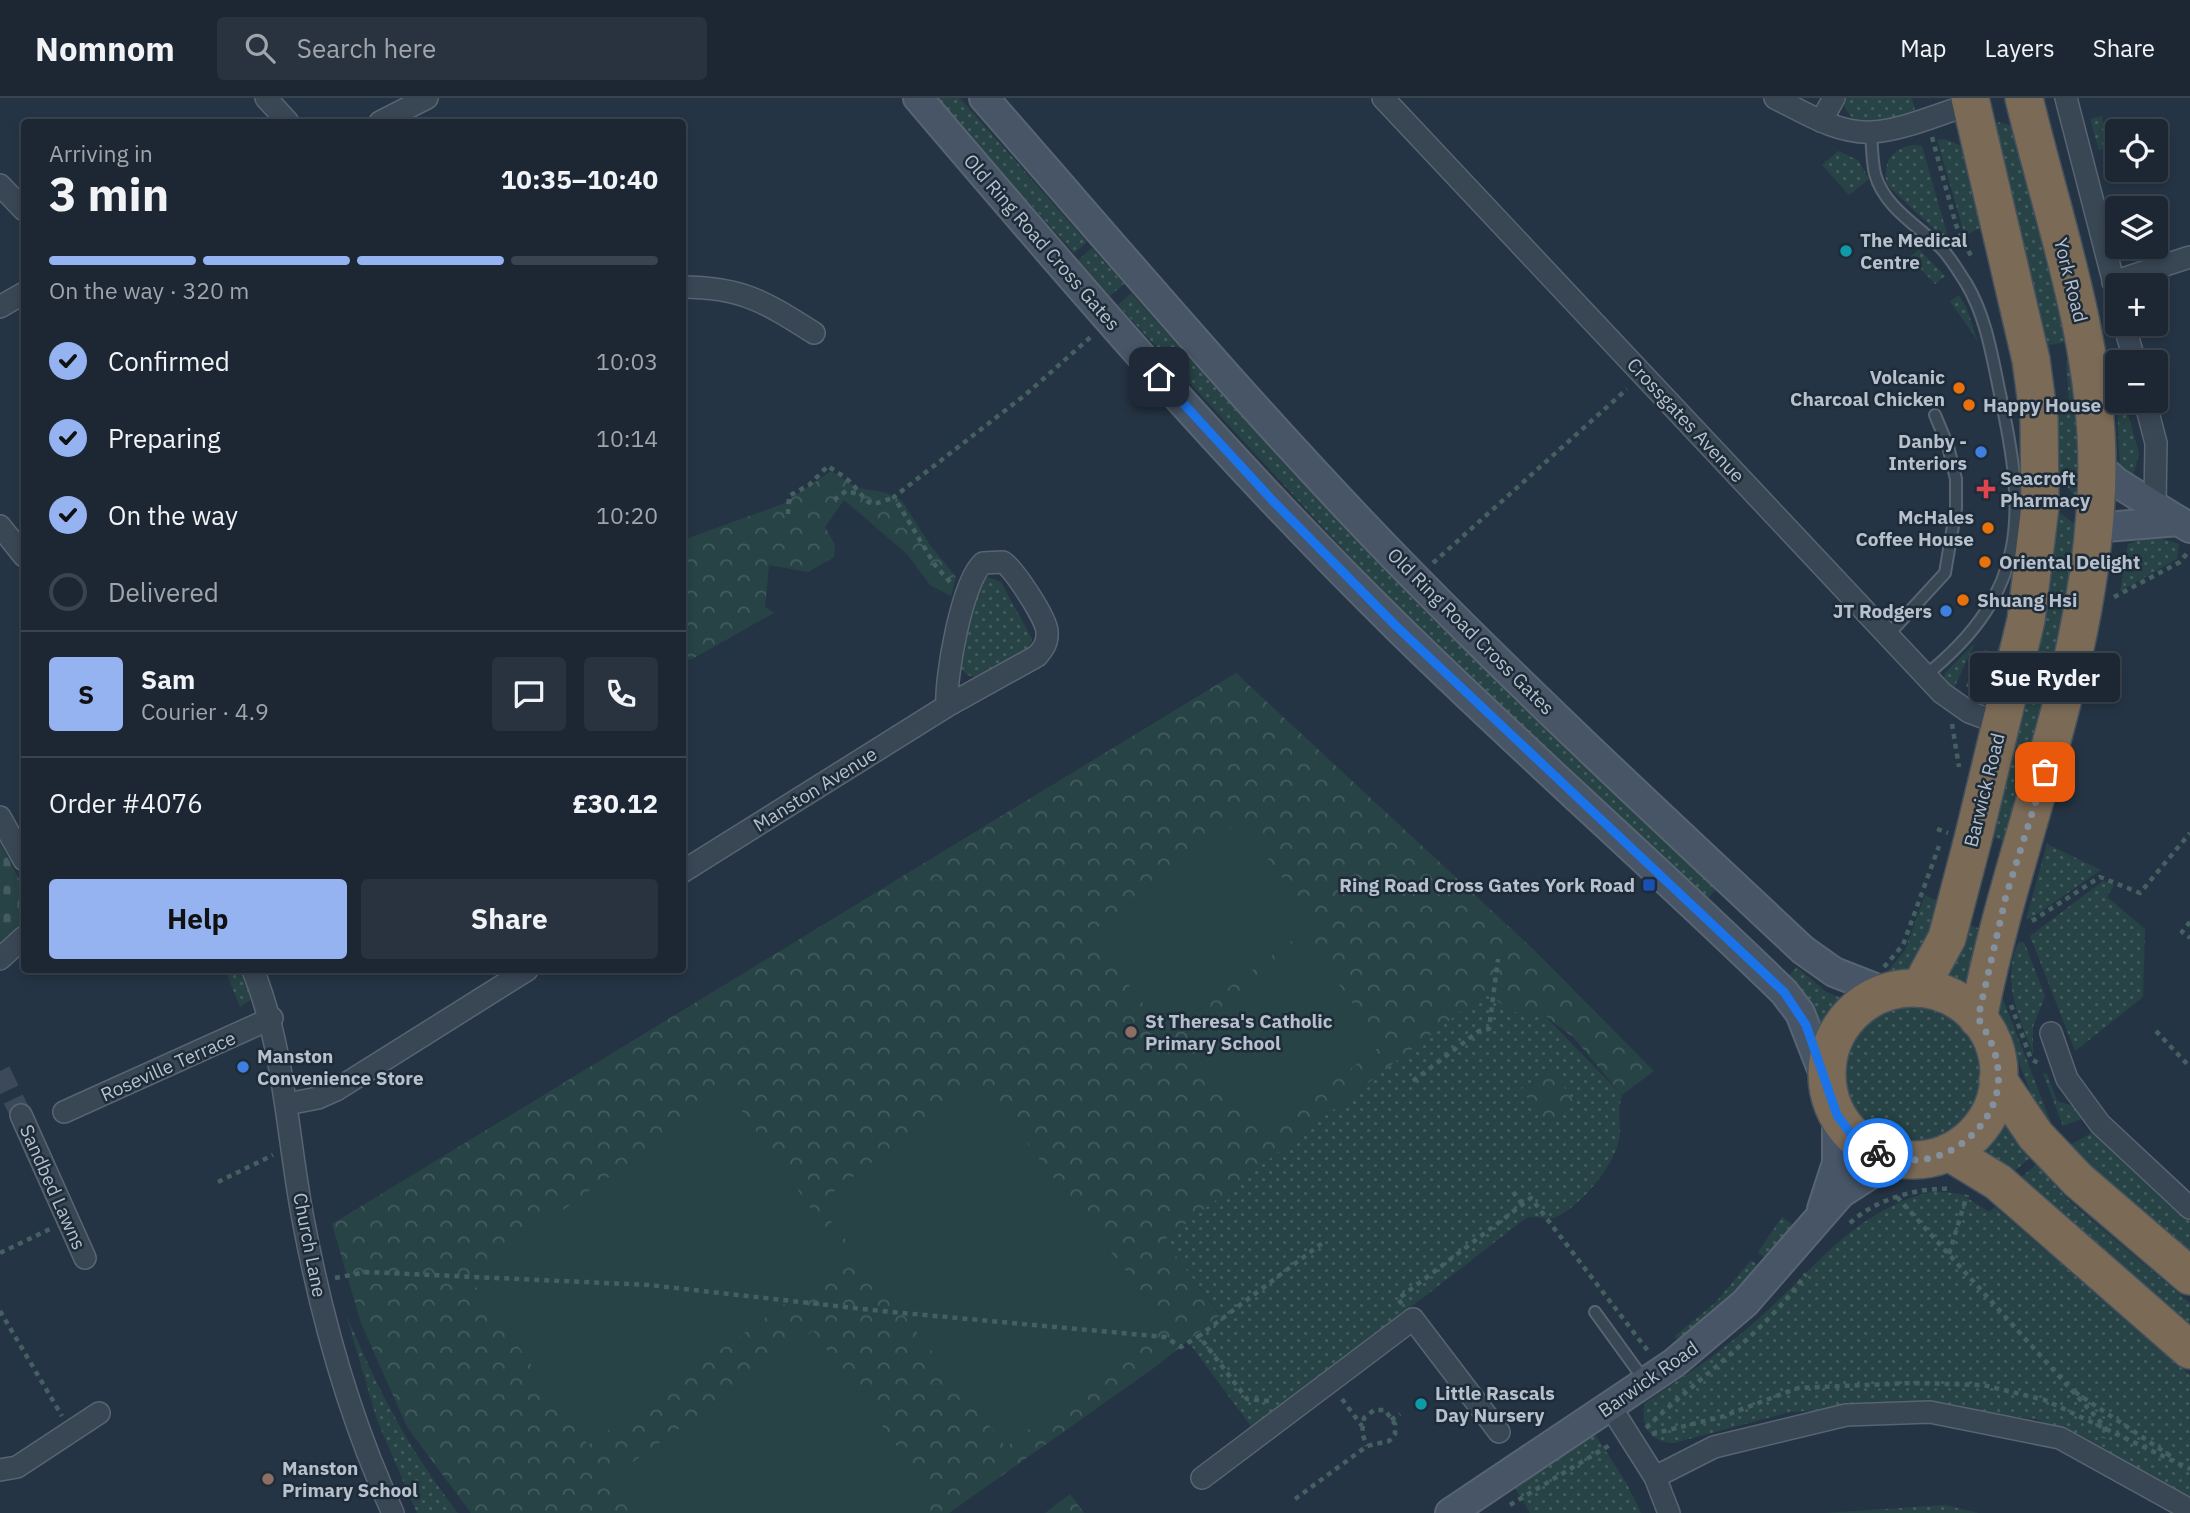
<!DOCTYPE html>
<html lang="en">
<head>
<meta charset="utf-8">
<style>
  :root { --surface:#1c2733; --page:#29333f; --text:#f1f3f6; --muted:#a0a5ac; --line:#3a444e; --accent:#95b2f1 }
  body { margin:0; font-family:"IBM Plex Sans",sans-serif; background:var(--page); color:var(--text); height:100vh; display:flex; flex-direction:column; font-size:26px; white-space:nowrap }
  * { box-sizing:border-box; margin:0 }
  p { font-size:23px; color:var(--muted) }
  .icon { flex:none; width:38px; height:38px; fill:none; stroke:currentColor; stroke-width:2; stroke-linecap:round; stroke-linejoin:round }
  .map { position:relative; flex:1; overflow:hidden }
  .sheet { position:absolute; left:21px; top:21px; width:665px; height:854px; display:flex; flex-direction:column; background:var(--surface); border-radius:7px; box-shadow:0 4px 10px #0003,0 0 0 2px var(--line) }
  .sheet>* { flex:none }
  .controls { position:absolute; left:2105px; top:21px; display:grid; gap:14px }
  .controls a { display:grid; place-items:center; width:63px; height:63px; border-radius:7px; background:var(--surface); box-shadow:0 4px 10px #0003,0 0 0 2px var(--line); font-size:35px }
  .pin { position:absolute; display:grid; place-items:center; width:60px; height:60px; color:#fff; margin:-30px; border-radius:14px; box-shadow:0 4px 10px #0006 }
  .courier { position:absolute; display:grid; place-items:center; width:70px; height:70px; margin:-35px; border:5px solid #1a73e8; border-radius:50%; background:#fff; color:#222; box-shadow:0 2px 9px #0007 }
  .bubble { position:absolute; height:49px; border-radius:7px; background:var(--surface); box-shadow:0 4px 10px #0003,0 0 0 2px var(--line); font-size:23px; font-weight:800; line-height:49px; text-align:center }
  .overview em { font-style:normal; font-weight:800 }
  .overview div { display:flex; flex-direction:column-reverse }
  .overview { display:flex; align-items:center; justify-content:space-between; height:119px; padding:0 28px }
  h1 { font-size:46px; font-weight:800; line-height:52px }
  .bar { display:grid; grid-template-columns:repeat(4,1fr); gap:10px 7px; align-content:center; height:84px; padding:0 28px }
  .bar i { height:9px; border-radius:5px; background:var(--line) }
  .bar .selected { background:var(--accent) }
  .bar p { grid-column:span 4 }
  .line { display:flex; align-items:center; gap:18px; padding:0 28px; border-top:2px solid var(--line) }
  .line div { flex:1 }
  .round { display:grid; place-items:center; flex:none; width:74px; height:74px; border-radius:7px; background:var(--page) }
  ol { padding:0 28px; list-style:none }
  li { display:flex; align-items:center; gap:21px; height:77px }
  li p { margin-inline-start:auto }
  li .icon { padding:7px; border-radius:50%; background:var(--accent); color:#111; stroke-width:4 }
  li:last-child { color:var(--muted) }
  li i { width:38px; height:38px; border:4px solid var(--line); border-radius:50% }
  .button { display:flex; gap:14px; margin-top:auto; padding:14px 28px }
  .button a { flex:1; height:80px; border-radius:7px; background:var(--accent); color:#111; font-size:28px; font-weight:800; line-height:80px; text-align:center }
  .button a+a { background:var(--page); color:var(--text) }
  header { display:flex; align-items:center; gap:42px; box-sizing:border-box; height:98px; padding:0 35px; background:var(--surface); border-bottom:2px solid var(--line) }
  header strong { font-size:33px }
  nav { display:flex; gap:38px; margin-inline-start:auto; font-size:24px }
  .search { width:490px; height:63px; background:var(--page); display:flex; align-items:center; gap:18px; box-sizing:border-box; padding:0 24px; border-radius:7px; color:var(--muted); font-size:26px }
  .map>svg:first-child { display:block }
  .grass { fill:url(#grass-dots) }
  .forest { fill:url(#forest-crowns) }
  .cemetery { fill:url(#cemetery-stones) }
  .pitch { fill:#274345 }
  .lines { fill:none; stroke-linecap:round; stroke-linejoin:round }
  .street-tunnel { stroke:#3b4959; stroke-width:21; stroke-dasharray:21 10; stroke-linecap:butt }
  .lane-casing { stroke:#586471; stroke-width:14 }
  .street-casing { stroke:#586471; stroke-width:24 }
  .secondary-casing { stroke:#586471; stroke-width:32 }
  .highway-casing { stroke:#44515e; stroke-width:40 }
  .path { stroke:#456061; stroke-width:4.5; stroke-dasharray:5 5; stroke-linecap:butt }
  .lane { stroke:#394654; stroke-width:10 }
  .street { stroke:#394654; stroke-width:21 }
  .secondary { stroke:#475567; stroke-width:28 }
  .highway { stroke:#7a6a56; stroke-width:37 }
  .done { stroke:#84909d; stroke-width:7; stroke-dasharray:0 12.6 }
  .route { stroke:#1a73e8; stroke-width:9 }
  .culture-dot { fill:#0f9aa8; stroke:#1e2b39; stroke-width:2.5 }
  .food-dot { fill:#e8710a; stroke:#1e2b39; stroke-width:2.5 }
  .shop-dot { fill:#3f7fe0; stroke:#1e2b39; stroke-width:2.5 }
  .health-dot { fill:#e0444e; stroke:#1e2b39; stroke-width:2.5 }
  .transit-dot { fill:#1a4fb4; stroke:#1e2b39; stroke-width:2.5 }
  .education-dot { fill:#8d6e63; stroke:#1e2b39; stroke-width:2.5 }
  .labels { text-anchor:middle; stroke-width:5; stroke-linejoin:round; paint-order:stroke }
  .poi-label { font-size:19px; font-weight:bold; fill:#b7c1cd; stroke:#1e2b39; text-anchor:start }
  .street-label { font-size:19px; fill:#b7c1cd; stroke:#1e2b39 }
</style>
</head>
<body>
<header>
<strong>Nomnom</strong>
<div class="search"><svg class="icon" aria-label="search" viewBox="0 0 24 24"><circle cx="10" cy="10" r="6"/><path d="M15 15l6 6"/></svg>Search here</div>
<nav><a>Map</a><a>Layers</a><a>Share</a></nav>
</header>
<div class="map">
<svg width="2190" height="1415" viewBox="0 0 2190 1415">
  <defs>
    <pattern id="grass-dots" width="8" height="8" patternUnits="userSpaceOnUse" patternTransform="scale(1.75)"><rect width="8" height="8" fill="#274345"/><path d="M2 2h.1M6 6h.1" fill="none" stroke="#445c5f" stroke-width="1.8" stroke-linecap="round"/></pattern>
    <pattern id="forest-crowns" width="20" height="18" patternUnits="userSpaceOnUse" patternTransform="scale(1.75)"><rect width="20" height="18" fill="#274345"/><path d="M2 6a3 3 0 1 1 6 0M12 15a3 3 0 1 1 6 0" fill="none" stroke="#445c5f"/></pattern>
    <pattern id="cemetery-stones" width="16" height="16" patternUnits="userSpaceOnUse" patternTransform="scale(1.75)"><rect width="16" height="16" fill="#274345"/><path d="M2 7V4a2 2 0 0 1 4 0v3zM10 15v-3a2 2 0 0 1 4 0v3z" fill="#445c5f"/></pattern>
  </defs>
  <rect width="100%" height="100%" fill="#253444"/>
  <!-- grass -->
  <g class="grass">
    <polygon points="936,0 960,0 1087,144 1074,155"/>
    <path d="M1843,0H1912L1915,13C1891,26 1848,38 1843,0Z"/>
    <polygon points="2102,18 2109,50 2099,52 2090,21"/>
    <polygon points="1999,24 2012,28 2052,168 2067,244 2049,247 2056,303 2046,304 1993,29"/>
    <polygon points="1945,41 1964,49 1983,128 1965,138 1937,42"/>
    <path d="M1912,47L1922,48L1950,146L1887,87C1882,66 1891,51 1912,47Z"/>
    <polygon points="1838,53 1858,62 1869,81 1849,97 1822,67"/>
    <polygon points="1092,150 1124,186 1110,198 1078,162"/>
    <polygon points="1919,151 1945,178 1935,186 1910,159"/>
    <polygon points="1131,195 1287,369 1428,517 1716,791 1704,805 1415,529 1118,207"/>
    <polygon points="1959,197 1967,211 1977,242 1950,203"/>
    <path d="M2073,262L2083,405C2053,381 2051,353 2049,317L2070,316L2066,263Z"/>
    <polygon points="2116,279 2118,303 2124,303 2139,355 2132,382 2120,375"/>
    <path d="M2056,412L2084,433L2081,465L2010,745L1987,737C2016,629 2049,524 2056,412Z"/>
    <polygon points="2153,438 2179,446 2177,461 2120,493 2128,446"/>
    <polygon points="988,479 1001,484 1032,541 1029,551 978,580 967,577 959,568 975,487"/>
    <polygon points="1975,545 1954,590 1944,581 1945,575"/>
    <polygon points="2003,545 1994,591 1984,596 1972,595 1987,564"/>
    <polygon points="2047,746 2101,772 2030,821 2026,821"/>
    <polygon points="2103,783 2114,787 2107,799 2145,831 2143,899 2075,953 2030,838"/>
    <polygon points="1925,797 1944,807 1912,868 1883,879 1905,852"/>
    <polygon points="1963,825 1984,832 1970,892 1938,880"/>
    <path d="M2024,844L2045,898L2033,929V956C2019,918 2001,885 2018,845Z"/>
    <polygon points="1797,869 1825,893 1841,900 1828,912 1819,928 1786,880"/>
    <polygon points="225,872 247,872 255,899 240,909"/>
    <polygon points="2002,888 2003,901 2054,1032 2037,1012 1999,912 1997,898"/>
    <path d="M1485,895L1544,917L1622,997C1615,1019 1624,1031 1617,1049C1610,1072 1576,1113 1553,1120C1544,1122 1536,1117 1526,1120L1253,1331L1187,1242L1220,1216L1158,1135Z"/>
    <circle cx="1911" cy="978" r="70"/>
    <polygon points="2043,975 2047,976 2057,1003 2077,1009 2085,1020 2063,1028"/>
    <polygon points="2010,1014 2031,1059 2010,1077 1977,1056 1993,1043"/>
    <polygon points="2097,1032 2190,1120 2190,1162 2062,1051"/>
    <polygon points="2037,1066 2067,1101 2190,1205 2190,1232 2018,1082"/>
    <path d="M1934,1093L1961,1096L1989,1114L1995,1109L2190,1277V1398L2036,1321L1918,1306L1790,1314L1674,1345C1651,1345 1639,1327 1645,1305C1684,1278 1723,1253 1758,1221C1817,1169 1854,1112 1934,1093Z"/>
    <polygon points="1782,1119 1795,1128 1769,1163 1758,1154"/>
    <polygon points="1751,1162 1762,1171 1747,1187 1679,1243 1675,1238 1716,1204"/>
    <path d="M346,1216C379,1294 406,1347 458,1415H417L377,1322Z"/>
    <polygon points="1592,1332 1626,1384 1641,1415 1530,1415 1512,1384"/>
    <polygon points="1945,1407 1978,1415 1825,1415"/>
  </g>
  <!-- forest -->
  <g class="forest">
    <polygon points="831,373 857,390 884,394 902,403 930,447 956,479 951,498 930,487 907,456 844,402 825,429 835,447 834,459 808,474 769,467 765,509 774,515 692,561 683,563 683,442 783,406"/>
    <polygon points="1236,575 1533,851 1654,973 1622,997 1573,939 1544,917 1514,914 1485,895 1164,1142 1220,1217 1158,1267 949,1415 471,1415 407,1329 361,1225 332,1126"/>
    <polygon points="1551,970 1576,1006 1547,1026 1521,991"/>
    <polygon points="1070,1396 1084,1415 1045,1415"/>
  </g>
  <!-- cemetery -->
  <polygon class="cemetery" points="0,745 24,791 24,823 0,846"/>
  <!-- pitch -->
  <g class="pitch">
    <polygon points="1240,723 1316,825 1166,936 1090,835"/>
    <polygon points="1310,848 1383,946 1261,1038 1187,940"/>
    <polygon points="978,982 1166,1225 1006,1349 818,1106"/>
    <polygon points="728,994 847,1161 588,1347 469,1179"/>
    <polygon points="813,1233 931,1395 903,1415 637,1415 611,1380"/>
  </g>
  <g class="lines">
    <!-- street-tunnel -->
    <polyline class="street-tunnel" points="0,973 21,1017"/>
    <!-- lane casing -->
    <g class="lane-casing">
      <g id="lane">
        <path d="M1871,34C1872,48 1872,63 1875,76C1884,109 1918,128 1941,150C1951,160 1958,173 1966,185C1986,218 1992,258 2000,296C2026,416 2030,493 1926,577"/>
        <polyline points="1888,537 1945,475 1956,410 1956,381 1948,348 1935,317"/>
        <polyline points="1595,1214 1645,1283"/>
      </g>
    </g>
    <!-- street casing -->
    <g class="street-casing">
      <g id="street">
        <polyline points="266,0 288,24"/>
        <polyline points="1383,0 1942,595 1969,614 2001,626"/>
        <path d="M1775,0C1805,15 1838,36 1872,34C1905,32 1940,15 1972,6"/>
        <polyline points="2066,0 2118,201"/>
        <polyline points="1821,23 1834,0"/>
        <polyline points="380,24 427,0"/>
        <polyline points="0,87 24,112"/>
        <polyline points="2113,184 2190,159"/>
        <path d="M682,189C742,189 765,204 814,235"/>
        <polyline points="0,209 24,195"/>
        <polyline points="2124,226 2135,264"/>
        <polyline points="2145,303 2156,345 2155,405"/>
        <polyline points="0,428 24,458"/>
        <polyline points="0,719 24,762"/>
        <path d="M682,774L947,608L1037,558C1044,550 1048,544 1047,533C1046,520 1014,471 1003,464L983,465C962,483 945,580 947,608"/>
        <polyline points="0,861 24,839"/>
        <path d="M253,872C285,952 287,1037 303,1121C322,1222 350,1322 393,1415"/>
        <polyline points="2051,935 2067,981 2100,1026 2190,1110"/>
        <polyline points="287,1006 318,1000 336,992 527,872"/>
        <polyline points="64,1014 272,920"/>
        <polyline points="21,1017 85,1160"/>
        <polyline points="1610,1308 1655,1379 1669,1415"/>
        <polyline points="0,1372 17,1369 99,1315"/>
        <polyline points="1655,1379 1714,1349 1846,1317 1930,1314 2060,1340 2190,1412"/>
        <polyline points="1202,1380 1413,1221 1499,1334"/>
      </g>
    </g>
    <!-- secondary casing -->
    <g class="secondary-casing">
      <g id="secondary">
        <path d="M918,0C1072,181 1227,362 1397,529C1523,653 1657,770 1784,894L1800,915L1827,984"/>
        <path d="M984,0C1126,162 1265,328 1417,482C1542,609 1673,730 1803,852L1834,874L1885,894"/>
        <polyline points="2097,367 2116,384 2190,430"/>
        <polyline points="2093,430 2179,423"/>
        <polyline points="1822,1111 1837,1065 1837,1017"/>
        <polyline points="1450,1415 1674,1265 1745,1205 1841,1095 1869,1077 1906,1062"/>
      </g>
    </g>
    <!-- highway casing -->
    <g class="highway-casing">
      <g id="highway">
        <polyline points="1920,890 1947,840 1973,741 2026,522 2040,409 2039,321 2031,262 1970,0"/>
        <circle cx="1913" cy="976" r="86"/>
        <path d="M1978,921C2014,735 2096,561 2097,368C2097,242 2053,121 2024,0"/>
        <polyline points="1998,982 2036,1038 2078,1082 2190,1178"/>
        <polyline points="1949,1054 1998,1084 2190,1252"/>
      </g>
    </g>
    <!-- path -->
    <g class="path">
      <polyline points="1932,39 1956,127 1972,160"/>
      <polyline points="834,402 846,393 858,396"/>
      <path d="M788,416L789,398L809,387L828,368C836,374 846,379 852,386C871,406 865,411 894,399"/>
      <polyline points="1433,465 1627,291"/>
      <polyline points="950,484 935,467 894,399 1025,297 1093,237"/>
      <polyline points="2114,499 2180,464 2189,453"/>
      <polyline points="1968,589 1987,553"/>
      <polyline points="1952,626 1959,669"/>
      <polyline points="1937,731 1948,735"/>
      <polyline points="2032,823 2100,779 2140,795 2190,735"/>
      <polyline points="2190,824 2182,834 2190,840"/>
      <polyline points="1884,869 1903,847 1939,748"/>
      <polyline points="2011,907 2031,961 2040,966"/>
      <polyline points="2156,933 2190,969"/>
      <polyline points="1413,983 1479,933 1489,931 1498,861"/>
      <polyline points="218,1084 273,1057"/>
      <polyline points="1513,1094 1523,1107"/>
      <polyline points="1897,1099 2105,1329 2103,1340"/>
      <path d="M1850,1125C1876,1101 1918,1089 1952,1091"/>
      <polyline points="0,1155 50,1131"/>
      <polyline points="1949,1156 1967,1097"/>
      <polyline points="335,1180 366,1174 649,1187 881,1213 1165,1239 1181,1249 1199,1238"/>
      <polyline points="1402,1206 1398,1201 1531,1100 1648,1253"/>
      <polyline points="0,1213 62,1318"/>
      <polyline points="2075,1294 2172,1359"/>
      <polyline points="1342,1301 1362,1328"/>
      <polyline points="1269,1303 1247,1301 1199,1238 1325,1143"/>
      <polyline points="1391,1322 1400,1316"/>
      <path d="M1646,1330C1700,1278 1762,1238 1806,1176"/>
      <polyline points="1652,1336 1721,1319 1798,1290 1913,1285 1983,1287 2045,1302 2190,1371"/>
      <polyline points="1295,1401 1367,1348 1389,1343 1395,1336 1395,1326 1385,1312 1374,1312 1364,1320 1362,1335 1367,1348"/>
      <polyline points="1510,1407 1610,1347"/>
    </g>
    <!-- lane -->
    <use href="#lane" class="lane"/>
    <!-- street -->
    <use href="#street" class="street"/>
    <!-- secondary -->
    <use href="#secondary" class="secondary"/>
    <!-- highway -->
    <use href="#highway" class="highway"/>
  </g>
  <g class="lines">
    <!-- done -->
    <path class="done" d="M1878,1055C1888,1058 1900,1062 1910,1062C1957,1064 2004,1019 1998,971C1996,951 1988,937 1978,920L2006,798L2045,674"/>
    <!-- route -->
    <polyline class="route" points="1159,279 1272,402 1397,529 1784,894 1806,927 1837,1017 1854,1040 1878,1055"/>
  </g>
  <!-- markers -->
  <g class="culture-dot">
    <circle cx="1846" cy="153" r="7"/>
    <circle cx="1421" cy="1306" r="7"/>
  </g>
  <g class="food-dot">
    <circle cx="1959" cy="290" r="7"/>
    <circle cx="1969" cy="307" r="7"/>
    <circle cx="1988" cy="430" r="7"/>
    <circle cx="1985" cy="464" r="7"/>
    <circle cx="1963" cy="502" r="7"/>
  </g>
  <g class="shop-dot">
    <circle cx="1981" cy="354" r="7"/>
    <circle cx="1946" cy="513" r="7"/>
    <circle cx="243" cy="969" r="7"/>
  </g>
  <path class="health-dot" d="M1982.5 380.5h7v7h7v7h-7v7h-7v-7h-7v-7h7z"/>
  <rect class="transit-dot" x="1642" y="780" width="14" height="14" rx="3.5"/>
  <g class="education-dot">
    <circle cx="1131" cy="934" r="7"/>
    <circle cx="268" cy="1381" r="7"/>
  </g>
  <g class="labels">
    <!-- poi labels -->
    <g class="poi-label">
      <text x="1860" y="149">The Medical<tspan x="1860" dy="22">Centre</tspan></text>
      <text x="1945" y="286" text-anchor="end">Volcanic<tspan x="1945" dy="22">Charcoal Chicken</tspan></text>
      <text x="1983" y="314">Happy House</text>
      <text x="1967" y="350" text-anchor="end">Danby -<tspan x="1967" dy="22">Interiors</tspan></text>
      <text x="2000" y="387">Seacroft<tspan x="2000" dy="22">Pharmacy</tspan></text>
      <text x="1974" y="426" text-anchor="end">McHales<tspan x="1974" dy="22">Coffee House</tspan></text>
      <text x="1999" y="471">Oriental Delight</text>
      <text x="1977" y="509">Shuang Hsi</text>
      <text x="1932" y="520" text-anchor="end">JT Rodgers</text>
      <text x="1635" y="794" text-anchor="end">Ring Road Cross Gates York Road</text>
      <text x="1145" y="930">St Theresa's Catholic<tspan x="1145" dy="22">Primary School</tspan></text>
      <text x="257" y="965">Manston<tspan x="257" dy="22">Convenience Store</tspan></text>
      <text x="1435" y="1302">Little Rascals<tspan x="1435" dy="22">Day Nursery</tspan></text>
      <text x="282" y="1377">Manston<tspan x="282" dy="22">Primary School</tspan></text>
    </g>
    <!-- street labels -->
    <g class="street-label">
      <text transform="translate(1042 144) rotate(49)" y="7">Old Ring Road Cross Gates</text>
      <text transform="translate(2071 182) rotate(76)" y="7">York Road</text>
      <text transform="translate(1686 322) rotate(47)" y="7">Crossgates Avenue</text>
      <text transform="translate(1471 533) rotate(45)" y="7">Old Ring Road Cross Gates</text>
      <text transform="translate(815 691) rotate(-32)" y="7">Manston Avenue</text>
      <text transform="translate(1984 692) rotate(-76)" y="7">Barwick Road</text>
      <text transform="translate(168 968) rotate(-24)" y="7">Roseville Terrace</text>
      <text transform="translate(53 1089) rotate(66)" y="7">Sandbed Lawns</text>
      <text transform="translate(310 1147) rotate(79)" y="7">Church Lane</text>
      <text transform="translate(1648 1281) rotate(-35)" y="7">Barwick Road</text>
    </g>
  </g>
</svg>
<div class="controls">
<a><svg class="icon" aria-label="locate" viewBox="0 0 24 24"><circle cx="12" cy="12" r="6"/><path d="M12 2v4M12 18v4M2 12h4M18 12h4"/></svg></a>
<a><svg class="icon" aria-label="layers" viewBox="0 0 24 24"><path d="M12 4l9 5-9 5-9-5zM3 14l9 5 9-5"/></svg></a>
<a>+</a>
<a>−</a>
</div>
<div class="pin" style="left:2045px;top:674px;background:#ea580c"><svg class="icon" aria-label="bag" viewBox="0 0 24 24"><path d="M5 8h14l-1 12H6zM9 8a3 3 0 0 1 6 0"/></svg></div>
<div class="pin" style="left:1159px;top:279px;background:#1f2937"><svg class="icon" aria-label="home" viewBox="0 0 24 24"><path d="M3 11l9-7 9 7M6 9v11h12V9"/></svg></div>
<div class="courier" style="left:1878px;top:1055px"><svg class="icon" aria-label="bike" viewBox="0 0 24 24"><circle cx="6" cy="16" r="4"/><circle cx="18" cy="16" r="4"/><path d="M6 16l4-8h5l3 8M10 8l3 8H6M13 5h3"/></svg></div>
<div class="bubble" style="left:1970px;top:555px;width:150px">Sue Ryder</div>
<section class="sheet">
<div class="overview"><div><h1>3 min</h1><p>Arriving in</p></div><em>10:35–10:40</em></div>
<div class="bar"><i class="selected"></i><i class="selected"></i><i class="selected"></i><i></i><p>On the way · 320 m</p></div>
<ol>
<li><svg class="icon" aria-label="check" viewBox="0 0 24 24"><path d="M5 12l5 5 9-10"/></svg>Confirmed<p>10:03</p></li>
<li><svg class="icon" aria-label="check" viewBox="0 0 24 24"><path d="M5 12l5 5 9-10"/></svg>Preparing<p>10:14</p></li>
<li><svg class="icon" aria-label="check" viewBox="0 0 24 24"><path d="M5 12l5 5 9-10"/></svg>On the way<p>10:20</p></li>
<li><i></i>Delivered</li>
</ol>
<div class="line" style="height:126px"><b class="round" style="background:var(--accent);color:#111">S</b><div><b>Sam</b><p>Courier · 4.9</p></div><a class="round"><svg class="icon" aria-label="chat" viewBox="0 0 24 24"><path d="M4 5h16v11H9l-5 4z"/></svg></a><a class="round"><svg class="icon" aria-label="phone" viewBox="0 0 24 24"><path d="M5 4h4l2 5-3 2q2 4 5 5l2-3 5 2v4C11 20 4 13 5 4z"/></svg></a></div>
<div class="line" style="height:91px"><div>Order #4076</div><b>£30.12</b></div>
<div class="button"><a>Help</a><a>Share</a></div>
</section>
</div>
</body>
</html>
